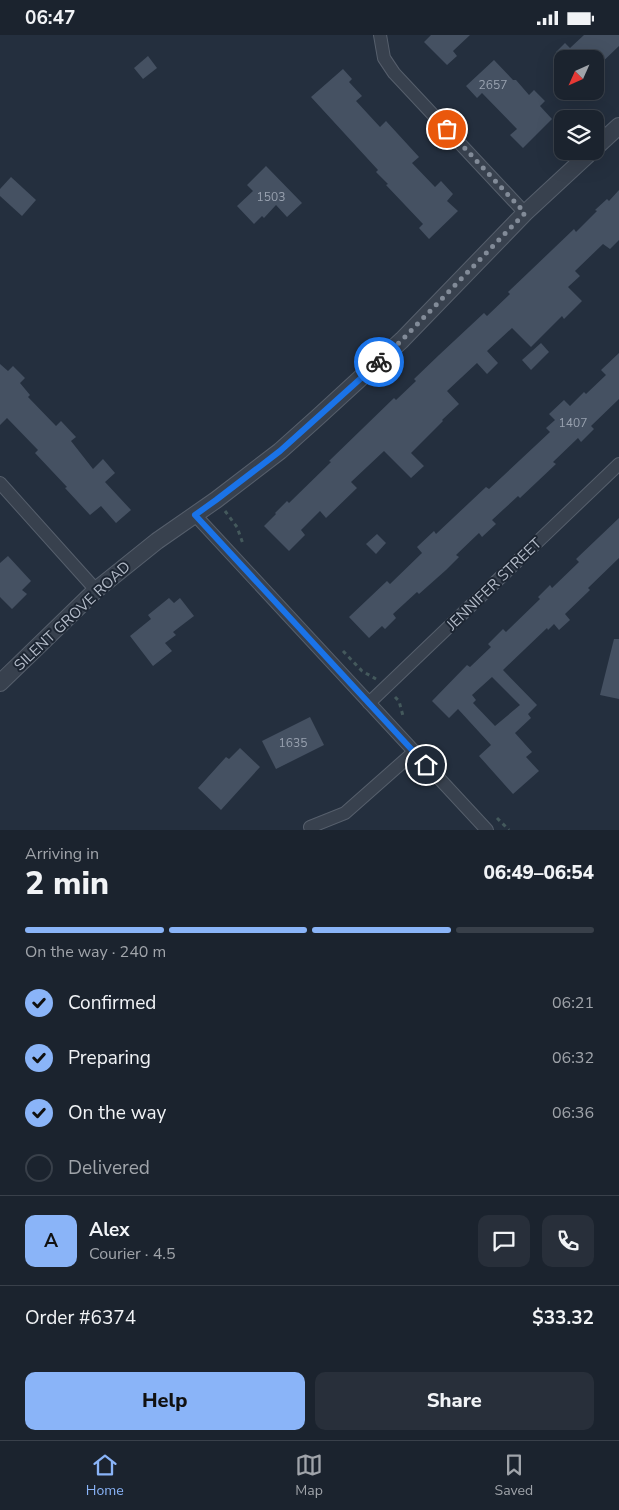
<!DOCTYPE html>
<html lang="en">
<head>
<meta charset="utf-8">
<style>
  :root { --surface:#1b232e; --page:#282f3a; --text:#f1f3f6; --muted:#a0a4aa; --line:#39404a; --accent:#8ab4f8 }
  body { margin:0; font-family:"Nunito Sans",sans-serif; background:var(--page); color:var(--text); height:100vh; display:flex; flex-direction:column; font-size:19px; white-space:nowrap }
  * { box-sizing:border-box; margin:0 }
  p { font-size:16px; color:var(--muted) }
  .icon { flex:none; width:28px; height:28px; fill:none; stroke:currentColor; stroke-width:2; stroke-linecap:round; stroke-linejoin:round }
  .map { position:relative; height:795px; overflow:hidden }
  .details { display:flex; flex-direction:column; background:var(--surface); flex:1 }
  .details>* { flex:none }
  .needle { width:32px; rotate:225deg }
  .tools { position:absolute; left:554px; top:15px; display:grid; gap:10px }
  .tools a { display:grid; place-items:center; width:50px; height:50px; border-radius:10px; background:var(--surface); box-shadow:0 5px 20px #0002,0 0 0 1px var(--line); font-size:25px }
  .pin { position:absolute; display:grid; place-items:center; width:42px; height:42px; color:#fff; margin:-21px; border:2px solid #fff; border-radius:50%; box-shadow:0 1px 5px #0007 }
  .courier { position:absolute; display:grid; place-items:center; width:50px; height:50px; margin:-25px; border:4px solid #1a73e8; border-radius:50%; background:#fff; color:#222; box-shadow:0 1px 6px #0007 }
  .overview em { font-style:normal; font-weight:800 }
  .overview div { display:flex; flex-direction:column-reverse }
  .overview { display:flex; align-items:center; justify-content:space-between; height:85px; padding:0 25px }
  h1 { font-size:32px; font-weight:800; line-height:38px }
  .bar { display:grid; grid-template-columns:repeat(4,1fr); gap:8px 5px; align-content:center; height:60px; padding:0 25px }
  .bar i { height:6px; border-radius:4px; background:var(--line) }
  .bar .current { background:var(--accent) }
  .bar p { grid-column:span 4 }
  .line { display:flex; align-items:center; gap:12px; padding:0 25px; border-top:1px solid var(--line) }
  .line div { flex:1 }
  .round { display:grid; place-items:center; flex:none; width:52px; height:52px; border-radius:10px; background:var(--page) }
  ol { padding:0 25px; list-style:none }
  li { display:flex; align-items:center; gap:15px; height:55px }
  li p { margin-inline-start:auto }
  li .icon { padding:5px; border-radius:50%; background:var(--accent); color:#111; stroke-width:4 }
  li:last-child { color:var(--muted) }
  li i { width:28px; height:28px; border:2px solid var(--line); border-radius:50% }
  .primary-button { display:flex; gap:10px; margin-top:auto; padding:10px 25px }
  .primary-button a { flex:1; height:58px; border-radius:10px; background:var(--accent); color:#111; font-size:20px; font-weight:800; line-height:58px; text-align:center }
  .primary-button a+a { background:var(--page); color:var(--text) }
  .status { display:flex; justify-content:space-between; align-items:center; height:35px; padding:0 25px; background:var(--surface); direction:ltr }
  .status svg { height:14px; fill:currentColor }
  .dock { display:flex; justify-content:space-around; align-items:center; height:70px; border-top:1px solid var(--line); background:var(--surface); font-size:14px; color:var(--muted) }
  .dock a { display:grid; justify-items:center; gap:2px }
  .dock .current { color:var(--accent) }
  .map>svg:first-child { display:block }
  .building { fill:#455162; fill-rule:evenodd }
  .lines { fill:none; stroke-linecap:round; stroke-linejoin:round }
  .minor-casing { stroke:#565f6c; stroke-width:14 }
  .tertiary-casing { stroke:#565f6c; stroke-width:18 }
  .path { stroke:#44595c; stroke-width:3; stroke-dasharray:4 4; stroke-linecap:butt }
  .minor { stroke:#38414e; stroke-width:12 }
  .tertiary { stroke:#38414e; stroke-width:16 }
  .done { stroke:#828b98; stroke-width:5; stroke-dasharray:0 9 }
  .route { stroke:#1a73e8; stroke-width:6 }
  .labels { text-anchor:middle; stroke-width:4; stroke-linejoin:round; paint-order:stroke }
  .number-label { font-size:12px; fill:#98a1af }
  .street-label { font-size:15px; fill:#b4bcc9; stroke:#1d2633 }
</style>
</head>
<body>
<div class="status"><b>06:47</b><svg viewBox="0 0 49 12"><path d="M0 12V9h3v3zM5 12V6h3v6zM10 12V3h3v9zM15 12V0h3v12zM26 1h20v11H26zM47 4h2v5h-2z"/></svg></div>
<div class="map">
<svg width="619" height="795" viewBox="0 0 619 795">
  <rect width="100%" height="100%" fill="#242f3e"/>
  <!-- building -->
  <g class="building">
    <polygon points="431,0 470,0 453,16 457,21 447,30 424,7"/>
    <polygon points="584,0 619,0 619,11 595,34 595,24 559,24 561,22 556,17 565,8 570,13"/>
    <polygon points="148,21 157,33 143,44 134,33"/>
    <polygon points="494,25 513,45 516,45 529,60 534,55 545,66 540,71 552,84 523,113 510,100 517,94 482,58 477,63 466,51"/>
    <polygon points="343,34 352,44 349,47 362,61 356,66 380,92 386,86 419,122 412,128 435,152 441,146 453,159 447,166 458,176 429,204 419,193 423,189 386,150 388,149 376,137 378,135 311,62"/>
    <polygon points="266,131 302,168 287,182 276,170 264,183 262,181 254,189 237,171 253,156 247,150"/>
    <polygon points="11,142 36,165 22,181 0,161 0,154"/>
    <polygon points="619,155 619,205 610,214 603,209 575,236 580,241 568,252 582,266 564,284 562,281 531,312 512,293 487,316 498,328 487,339 477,328 447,356 459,369 442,385 443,386 411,418 424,431 411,443 384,416 351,447 357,453 326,483 320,476 301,495 305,500 289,516 264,491 276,479 275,478 287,466 289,468 331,427 329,426 394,363 396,365 416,346 414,344 439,320 484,278 487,281 510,259 508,257 529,237 574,194 576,197 597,176 595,175 607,164 609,166"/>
    <polygon points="541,308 549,317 531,335 522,325"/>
    <polygon points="619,318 619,364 591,391 594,394 581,407 578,403 553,427 556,429 520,463 518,461 492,485 496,489 482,502 479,498 456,520 459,522 446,535 419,559 417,557 393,579 396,583 385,594 382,591 369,603 349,582 387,546 390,549 422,518 417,512 434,496 436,499 486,452 489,454 550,397 546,393 555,385 549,379 564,365 570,371 584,357 586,359 606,340 601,335"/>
    <polygon points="0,329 8,336 13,331 25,343 20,348 30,360 28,362 56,391 61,386 76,402 71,406 93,434 103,424 115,438 105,447 131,475 116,488 101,471 90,480 65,453 67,452 35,418 38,415 7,383 0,390"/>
    <path d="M619,483V523L588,553L590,555L565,579L570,585L559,595L554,589L548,595L547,593L503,635L537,670L528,679L531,683L515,698L532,717L526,722L539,736L513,759L479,721L491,710L458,674L449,683L432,666L467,630L470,632L491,612L488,609L503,594L506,597L540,564L538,562L550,550L552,553L579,527L576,524ZM492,642L520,670L495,691L473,668L476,665L472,660Z"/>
    <polygon points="377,499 386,508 376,519 366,509"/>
    <polygon points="8,521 31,546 22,555 27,559 12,574 0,562 0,528"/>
    <polygon points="169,563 174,568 180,563 194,581 173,597 176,600 165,608 172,616 153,631 130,601 151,584 148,580"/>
    <polygon points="614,604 619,604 619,664 600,660"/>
    <polygon points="310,682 324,710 276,734 262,706"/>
    <polygon points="240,713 260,732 221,775 198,753 226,722 229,724"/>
  </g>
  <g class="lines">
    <!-- minor casing -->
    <g class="minor-casing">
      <g id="minor">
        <polyline points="380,0 384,23 394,38 525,178"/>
        <polyline points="0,448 96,555"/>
        <polyline points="195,480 487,795"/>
        <polyline points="369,668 619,429"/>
        <polyline points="310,792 345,778 414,717"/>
      </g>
    </g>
    <!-- tertiary casing -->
    <g class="tertiary-casing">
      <g id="tertiary">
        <polyline points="595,113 619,91"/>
        <polyline points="0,648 96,555 157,506 216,465 280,416 318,382 402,305 525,178 592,116"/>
      </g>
    </g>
    <!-- path -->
    <g class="path">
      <polyline points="225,476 237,492 243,509"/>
      <polyline points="343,616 362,636 376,644"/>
      <polyline points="395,662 399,666 403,681"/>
      <polyline points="497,783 509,795"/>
    </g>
    <!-- minor -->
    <use href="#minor" class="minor"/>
    <!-- tertiary -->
    <use href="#tertiary" class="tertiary"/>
  </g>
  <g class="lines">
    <!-- done -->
    <polyline class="done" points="379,327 402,305 525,178 447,94"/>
    <!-- route -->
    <polyline class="route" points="379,327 280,416 216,465 195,480 426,730"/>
  </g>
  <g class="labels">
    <!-- number labels -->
    <g class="number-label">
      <text x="493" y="54">2657</text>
      <text x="271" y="166">1503</text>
      <text x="573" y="392">1407</text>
      <text x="293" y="712">1635</text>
    </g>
    <!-- street labels -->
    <g class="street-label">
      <text transform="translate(494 549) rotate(-44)" y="5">JENNIFER STREET</text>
      <text transform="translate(72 581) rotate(-43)" y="5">SILENT GROVE ROAD</text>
    </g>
  </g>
</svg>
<div class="tools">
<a><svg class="needle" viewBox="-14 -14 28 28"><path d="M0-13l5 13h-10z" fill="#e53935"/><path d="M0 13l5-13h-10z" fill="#a0a4aa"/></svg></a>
<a><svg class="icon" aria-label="layers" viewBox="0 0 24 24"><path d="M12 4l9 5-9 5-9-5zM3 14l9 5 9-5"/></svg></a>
</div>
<div class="pin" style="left:447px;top:94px;background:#ea580c"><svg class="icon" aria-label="bag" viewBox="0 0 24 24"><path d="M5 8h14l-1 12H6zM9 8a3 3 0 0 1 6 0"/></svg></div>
<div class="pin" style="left:426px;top:730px;background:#1f2937"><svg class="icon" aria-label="home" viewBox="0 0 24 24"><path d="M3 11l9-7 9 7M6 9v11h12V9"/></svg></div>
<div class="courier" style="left:379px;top:327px"><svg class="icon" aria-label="bike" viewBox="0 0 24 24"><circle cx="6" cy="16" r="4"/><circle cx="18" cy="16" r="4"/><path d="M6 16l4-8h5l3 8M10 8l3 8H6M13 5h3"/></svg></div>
</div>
<section class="details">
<div class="overview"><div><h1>2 min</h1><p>Arriving in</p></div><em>06:49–06:54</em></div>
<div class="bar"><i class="current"></i><i class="current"></i><i class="current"></i><i></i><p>On the way · 240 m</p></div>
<ol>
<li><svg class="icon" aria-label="check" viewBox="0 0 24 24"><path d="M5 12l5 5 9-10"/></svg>Confirmed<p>06:21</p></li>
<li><svg class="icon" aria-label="check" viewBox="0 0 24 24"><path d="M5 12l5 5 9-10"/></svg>Preparing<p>06:32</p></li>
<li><svg class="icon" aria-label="check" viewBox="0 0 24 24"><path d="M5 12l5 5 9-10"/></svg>On the way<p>06:36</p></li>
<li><i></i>Delivered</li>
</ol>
<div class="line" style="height:90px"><b class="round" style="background:var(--accent);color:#111">A</b><div><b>Alex</b><p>Courier · 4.5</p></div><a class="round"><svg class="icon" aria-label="chat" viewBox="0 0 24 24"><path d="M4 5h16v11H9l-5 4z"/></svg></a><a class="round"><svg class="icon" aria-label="phone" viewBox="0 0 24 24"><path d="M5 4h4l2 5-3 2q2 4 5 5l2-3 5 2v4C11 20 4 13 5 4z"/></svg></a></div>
<div class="line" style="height:65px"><div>Order #6374</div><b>$33.32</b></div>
<div class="primary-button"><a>Help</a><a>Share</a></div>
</section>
<nav class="dock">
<a class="current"><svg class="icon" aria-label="home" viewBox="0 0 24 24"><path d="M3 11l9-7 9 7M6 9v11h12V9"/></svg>Home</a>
<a><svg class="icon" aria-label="map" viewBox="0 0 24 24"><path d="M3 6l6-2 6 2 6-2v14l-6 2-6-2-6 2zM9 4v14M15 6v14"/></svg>Map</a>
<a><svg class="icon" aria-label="saved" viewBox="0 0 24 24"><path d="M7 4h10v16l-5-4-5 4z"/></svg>Saved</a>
</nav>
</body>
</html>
